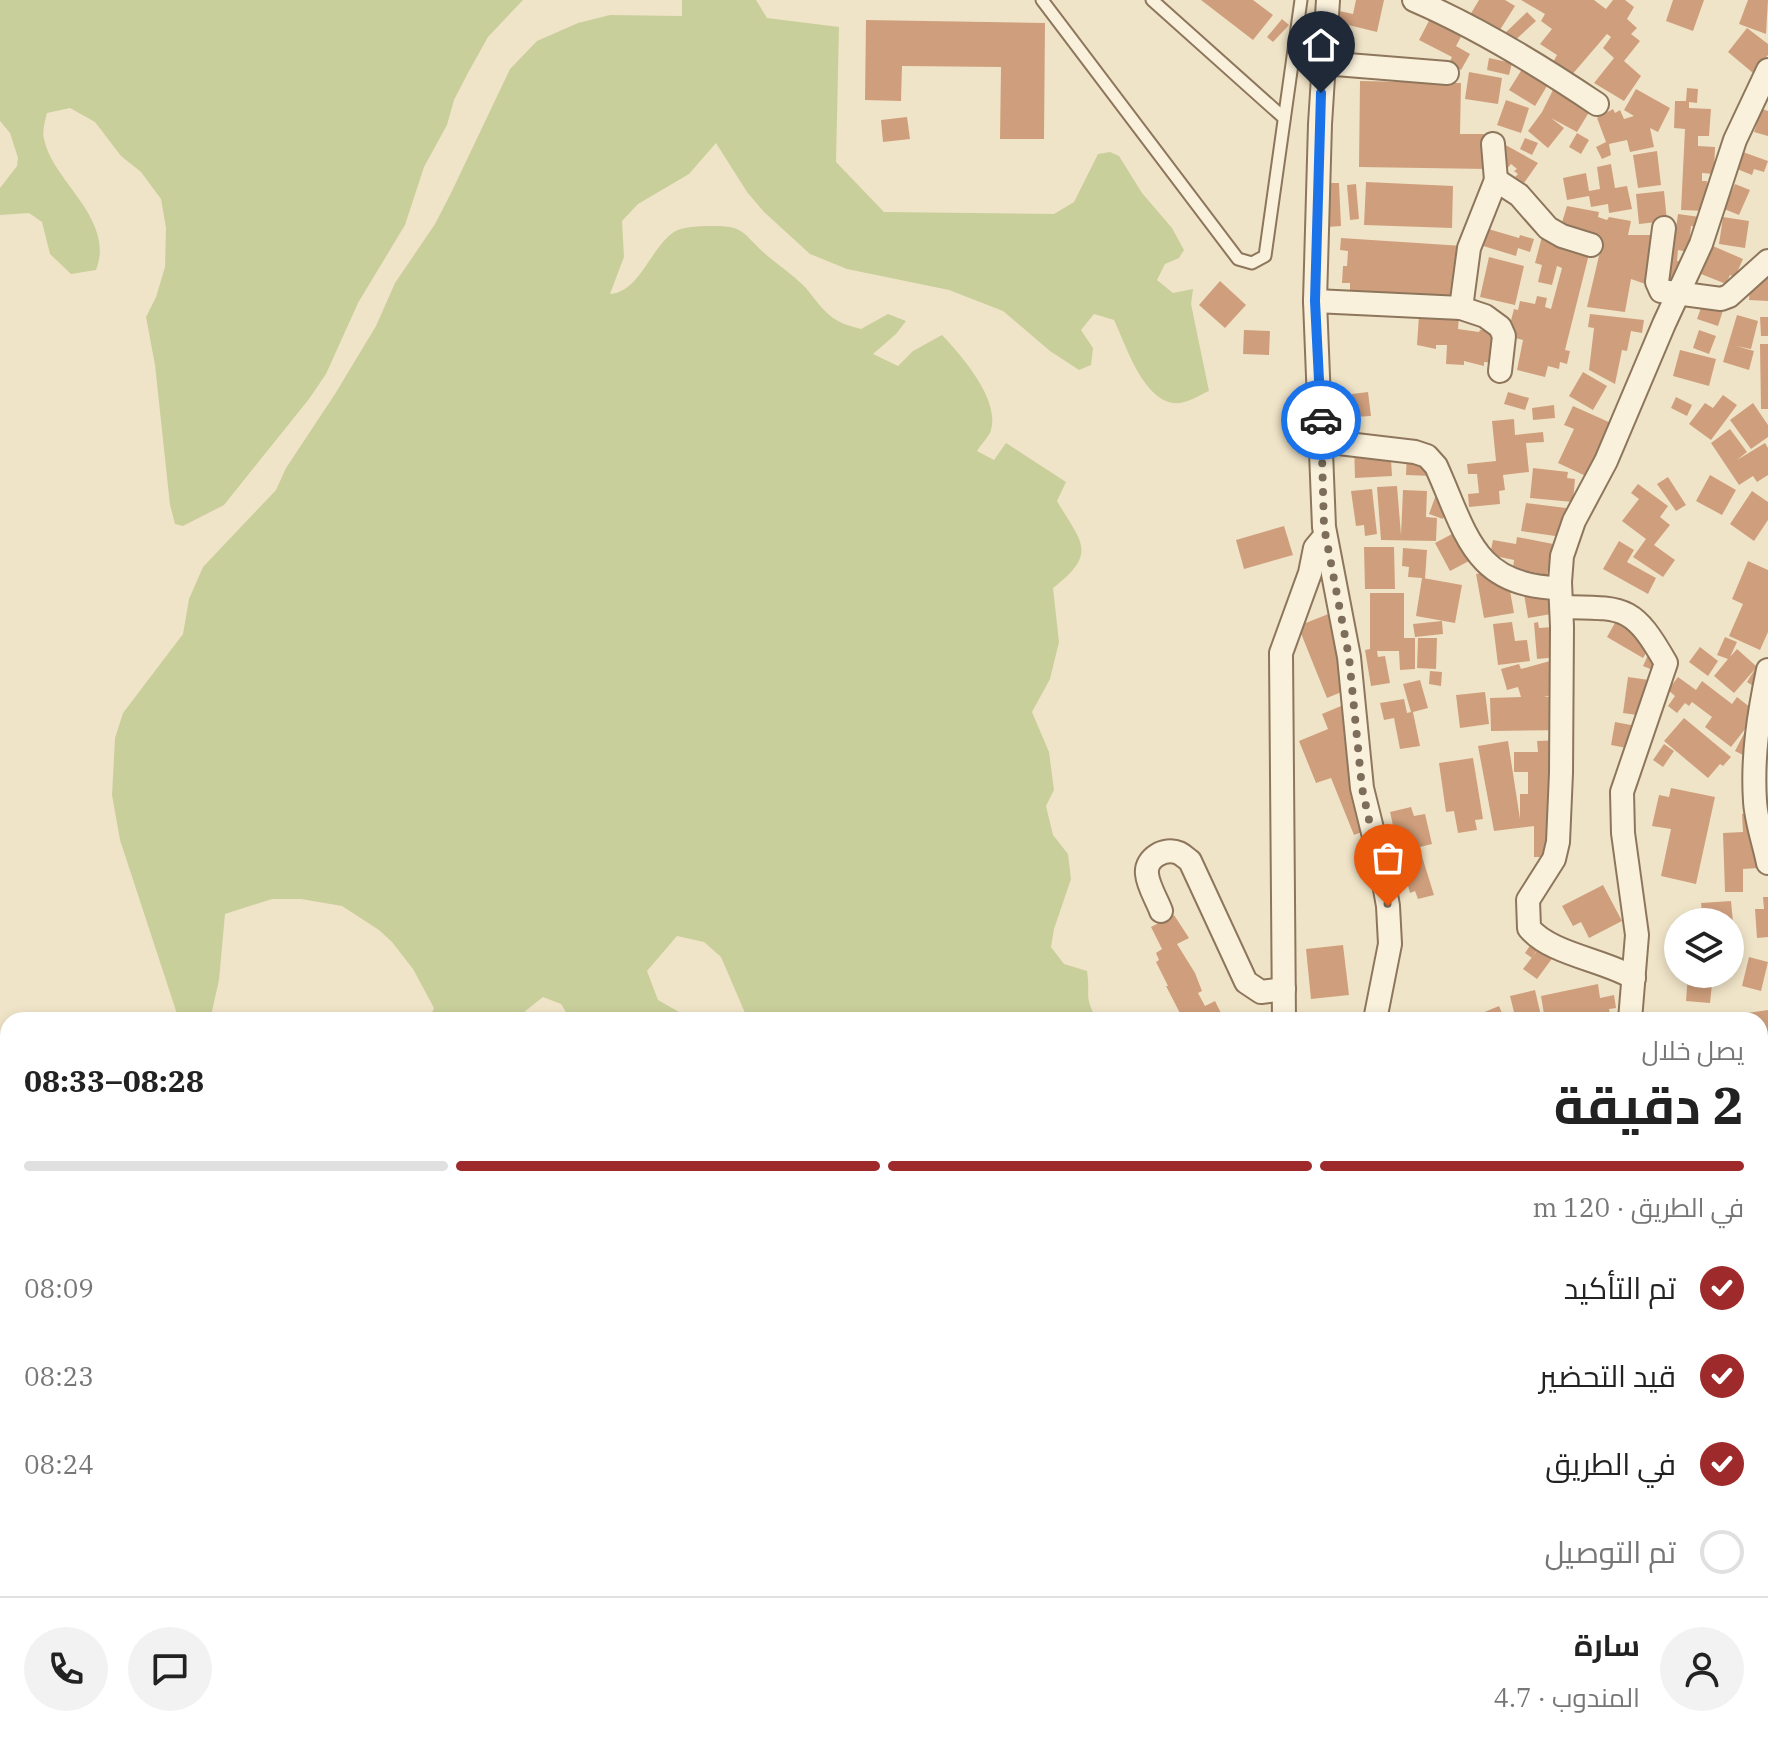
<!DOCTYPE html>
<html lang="ar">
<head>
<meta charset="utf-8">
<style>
  :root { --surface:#fff; --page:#f2f2f2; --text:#222; --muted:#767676; --line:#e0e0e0; --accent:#9e2a2b }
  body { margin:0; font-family:"IBM Plex Serif",Cairo,serif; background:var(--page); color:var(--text); direction:rtl; height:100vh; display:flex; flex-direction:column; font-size:30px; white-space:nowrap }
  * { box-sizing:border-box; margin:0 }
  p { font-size:26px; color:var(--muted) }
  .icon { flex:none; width:44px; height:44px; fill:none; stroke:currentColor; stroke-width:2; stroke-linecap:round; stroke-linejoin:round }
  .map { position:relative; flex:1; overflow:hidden; direction:ltr }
  .drawer { position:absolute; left:0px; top:1012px; width:1768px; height:746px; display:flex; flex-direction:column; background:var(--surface); border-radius:24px 24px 0 0; box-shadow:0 4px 12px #0003; direction:rtl }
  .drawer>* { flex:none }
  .buttons { position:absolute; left:1664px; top:908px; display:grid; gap:16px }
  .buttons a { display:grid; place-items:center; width:80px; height:80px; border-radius:50%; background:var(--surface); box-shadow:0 4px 12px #0003; font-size:40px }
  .pin { position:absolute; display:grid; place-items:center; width:68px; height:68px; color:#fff; margin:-82px -34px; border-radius:50% 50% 50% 0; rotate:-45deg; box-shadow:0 0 8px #0007 }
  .pin .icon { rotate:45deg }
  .courier { position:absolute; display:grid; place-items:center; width:80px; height:80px; margin:-40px; border:6px solid #1a73e8; border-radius:50%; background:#fff; color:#222; box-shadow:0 2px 10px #0007 }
  .overview em { font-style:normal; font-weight:700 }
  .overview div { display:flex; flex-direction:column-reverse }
  .overview { display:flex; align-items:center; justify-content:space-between; height:136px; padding:0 24px }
  h1 { font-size:52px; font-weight:700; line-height:60px }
  .bar { display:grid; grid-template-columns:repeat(4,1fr); gap:12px 8px; align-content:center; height:96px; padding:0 24px }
  .bar i { height:10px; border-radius:6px; background:var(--line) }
  .bar .on { background:var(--accent) }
  .bar p { grid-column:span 4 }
  .line { display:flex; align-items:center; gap:20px; padding:0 24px; border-top:2px solid var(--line) }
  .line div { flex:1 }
  .round { display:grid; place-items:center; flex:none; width:84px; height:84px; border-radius:42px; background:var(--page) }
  ol { padding:0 24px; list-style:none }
  li { display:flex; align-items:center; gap:24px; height:88px }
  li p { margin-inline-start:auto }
  li .icon { padding:8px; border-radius:50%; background:var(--accent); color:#fff; stroke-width:4 }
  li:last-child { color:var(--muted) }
  li i { width:44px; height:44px; border:4px solid var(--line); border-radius:50% }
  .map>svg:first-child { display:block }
  .green { fill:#c9cf9b }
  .building { fill:#cf9f7d }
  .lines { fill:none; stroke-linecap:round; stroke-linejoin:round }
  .lane-casing { stroke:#8d765c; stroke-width:15 }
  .street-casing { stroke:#8d765c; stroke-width:26 }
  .lane { stroke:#faf1dc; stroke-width:11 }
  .street { stroke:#faf1dc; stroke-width:22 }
  .done { stroke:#7c6e5b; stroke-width:8; stroke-dasharray:0 14.4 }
  .route { stroke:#1a73e8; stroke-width:10 }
</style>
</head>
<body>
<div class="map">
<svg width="1768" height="1757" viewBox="0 0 1768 1757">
  <rect width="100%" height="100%" fill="#f0e4c8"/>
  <!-- green -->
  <g class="green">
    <path d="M0,0H523L488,37L469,71L454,100L447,125L424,167L405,225L358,303L326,374L309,399L224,505L183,526L175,524L170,505L155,365L146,317L156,297L165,267L166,228L161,199L141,172L121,156L95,122L70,108L47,113C45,121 42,131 44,139C52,181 116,219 96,270L71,274L50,254L42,222L29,213L0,215V188L17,166L18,158L10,133L0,121Z"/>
    <path d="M682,0H756L767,18L839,27L836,162L884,212L1054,214L1074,202L1098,154L1110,152L1119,156L1142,193L1172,228L1184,250L1179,258L1165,264L1157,280L1173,293L1193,289L1191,304L1209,391C1200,395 1189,402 1180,403C1145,407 1126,345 1114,320L1094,314L1081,330L1093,348L1091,365L1079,370L1050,351L1003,311L949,290L847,269L810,254L764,212L747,192L716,143L689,174L638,204L622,221L624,257L610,294C640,292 650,248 674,232C683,226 704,226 716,226C743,226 744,234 762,251C775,263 791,273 804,286C815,298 823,313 838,321C845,325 854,327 861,329L888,314L906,321L896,334L873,354L898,366L913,351L942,335C961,355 1000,399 991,430C989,437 981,444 977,451L994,460L1006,443L1066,482L1057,501C1082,543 1098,553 1053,588L1059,642L1050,679L1032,712L1049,752L1054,790L1046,806L1053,835L1068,854L1071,879L1054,929L1051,947L1064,964L1087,971C1091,997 1083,994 1097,1020H748L721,957L704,942L677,936L647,971L658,1000L693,1020H571L561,1004L543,997L514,1020H429L434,1008L413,969L392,942L379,930L342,906L301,899H272L225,914L219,980L210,1020H179L120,840L112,795L115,738L123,713L183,634L189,599L203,567L276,490L286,468L335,394L376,326L395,283L435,224L451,193L510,69L537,41L578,23L610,15L682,16Z"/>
  </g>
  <!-- building -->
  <g class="building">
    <polygon points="1201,0 1253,0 1273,15 1253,40"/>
    <polygon points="1356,0 1384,0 1377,32 1336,22 1339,11 1353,14"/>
    <polygon points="1479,0 1505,0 1515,6 1498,33 1470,15"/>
    <polygon points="1521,0 1594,0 1606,9 1613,0 1625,0 1634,7 1627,19 1637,28 1631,34 1640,41 1624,61 1641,76 1624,101 1594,83 1614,58 1603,48 1611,37 1607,34 1570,77 1551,66 1557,55 1540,44 1552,29 1541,21 1545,14"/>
    <polygon points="1673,0 1704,0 1693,31 1666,21"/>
    <polygon points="1748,0 1768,0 1766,34 1739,24"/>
    <polygon points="1527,12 1536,21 1511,44 1503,35"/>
    <polygon points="1432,15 1463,33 1456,46 1470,54 1461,70 1449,63 1452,57 1419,40"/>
    <polygon points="1282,19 1289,25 1273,42 1267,37"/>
    <polygon points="866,20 1045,23 1044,139 1000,139 1001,67 902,66 901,101 865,100"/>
    <polygon points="1747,28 1768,44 1768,55 1753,73 1728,52"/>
    <polygon points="1489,58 1512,63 1509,75 1487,70"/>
    <polygon points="1524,66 1550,81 1535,106 1509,90"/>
    <polygon points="1469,72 1502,78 1498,104 1465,99"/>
    <polygon points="1360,81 1461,83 1460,134 1487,134 1487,169 1359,167"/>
    <polygon points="1554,88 1591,109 1577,132 1551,118 1564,128 1548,148 1528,131 1542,112"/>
    <polygon points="1687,88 1698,89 1697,103 1689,102 1689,108 1711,109 1709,136 1698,136 1698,146 1715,147 1714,174 1702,173 1702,181 1707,181 1705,211 1681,210 1685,129 1674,128 1675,101 1686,101"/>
    <polygon points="1636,89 1670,108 1658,132 1650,128 1654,147 1630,152 1627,140 1609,144 1611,155 1602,159 1596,147 1606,142 1597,118 1613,109 1615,113 1620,110 1624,119 1634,116 1624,110"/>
    <polygon points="1506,100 1529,108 1521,133 1497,125"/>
    <polygon points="1762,109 1768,111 1768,136 1754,132"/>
    <polygon points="907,117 910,139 883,142 881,120"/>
    <polygon points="1577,133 1589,140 1581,154 1569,147"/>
    <polygon points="1525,138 1538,143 1532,155 1520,149"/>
    <polygon points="1502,143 1538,163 1524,183 1515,177 1518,174 1514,171 1517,169 1511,164 1505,171"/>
    <polygon points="1657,151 1661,185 1638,188 1633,155"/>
    <polygon points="1743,152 1768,161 1764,172 1754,169 1752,175 1737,169"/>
    <polygon points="1611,164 1615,188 1627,186 1632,209 1609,213 1608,204 1591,207 1589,196 1567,200 1563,178 1586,173 1589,191 1600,189 1597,167"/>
    <polygon points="1366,182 1453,186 1452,228 1364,225"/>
    <polygon points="1326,183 1339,183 1341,226 1327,227"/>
    <polygon points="1356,184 1359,219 1350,220 1347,185"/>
    <polygon points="1735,184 1750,190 1739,215 1724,209"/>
    <polygon points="1664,191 1667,221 1639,224 1636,194"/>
    <polygon points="1567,206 1599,212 1598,217 1607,220 1609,217 1631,221 1628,235 1659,235 1651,286 1631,279 1625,312 1587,307 1602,243 1560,229"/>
    <polygon points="1678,214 1700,217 1699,227 1691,226 1688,252 1678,250 1677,261 1684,262 1675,283 1660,281 1667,234 1675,235"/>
    <polygon points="1723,217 1749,221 1745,248 1719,244"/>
    <polygon points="1485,228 1519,238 1520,235 1534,239 1530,252 1518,248 1516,256 1480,245"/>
    <polygon points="1543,233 1590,250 1565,350 1570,351 1567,364 1560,362 1559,369 1548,366 1545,377 1517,370 1523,340 1507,336 1514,309 1518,310 1520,301 1535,304 1537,296 1547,298 1545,307 1551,309 1562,268 1557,266 1552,285 1538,282 1542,265 1535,263"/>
    <polygon points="1341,238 1463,246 1461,268 1455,268 1453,301 1420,299 1420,295 1350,290 1350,283 1342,283 1343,266 1347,266 1348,251 1340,250"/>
    <polygon points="1713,246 1743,259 1735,277 1730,275 1726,284 1701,274"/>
    <polygon points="1489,257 1524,266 1515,305 1480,297"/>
    <polygon points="1751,264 1768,265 1768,301 1749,300"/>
    <polygon points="1220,281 1246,305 1225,328 1199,305"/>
    <polygon points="1707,291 1727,298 1718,326 1697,319"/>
    <polygon points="1590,314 1644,320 1642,333 1631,331 1627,351 1622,350 1615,384 1589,370 1594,328 1588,327"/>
    <polygon points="1419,315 1459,315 1458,329 1479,332 1480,330 1490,330 1489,333 1499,334 1497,363 1484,362 1484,366 1464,361 1464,365 1446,364 1447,345 1436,345 1436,349 1417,345"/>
    <polygon points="1737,315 1758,321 1751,349 1736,346 1754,351 1749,370 1723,362"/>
    <polygon points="1760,317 1768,317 1768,336 1761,336"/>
    <polygon points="1244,330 1270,331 1269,355 1243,354"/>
    <polygon points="1699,330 1716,336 1709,354 1693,348"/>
    <polygon points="1760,344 1768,344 1768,409 1761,409"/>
    <polygon points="1680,350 1716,359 1709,386 1673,376"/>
    <polygon points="1583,372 1607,386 1593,410 1569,396"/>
    <polygon points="1368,392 1371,416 1354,417 1352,394"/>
    <polygon points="1508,392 1529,398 1525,410 1504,404"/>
    <polygon points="1723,395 1737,405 1711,440 1689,424 1705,403 1713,408"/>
    <polygon points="1676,397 1692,405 1687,416 1671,408"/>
    <polygon points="1753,403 1768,425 1768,437 1751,449 1730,420"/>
    <polygon points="1554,405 1555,418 1533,420 1532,408"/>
    <polygon points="1573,406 1611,423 1598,450 1602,452 1590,478 1558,463 1574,429 1564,425"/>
    <polygon points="1514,419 1515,435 1543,432 1544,442 1526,443 1529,472 1503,475 1505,490 1499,491 1500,504 1469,507 1468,494 1479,493 1477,474 1468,474 1467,464 1496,461 1492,421"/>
    <polygon points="1730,429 1747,452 1737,460 1765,443 1768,448 1768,475 1757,482 1753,476 1739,485 1711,443"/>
    <polygon points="1390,443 1392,476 1355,478 1354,445"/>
    <polygon points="1407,449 1432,476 1406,475"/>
    <polygon points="1533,468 1568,472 1567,478 1575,479 1573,502 1530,498"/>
    <polygon points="1710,475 1736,490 1722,515 1696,501"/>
    <polygon points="1668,477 1686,505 1676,511 1657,484"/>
    <polygon points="1638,484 1668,506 1660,517 1670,525 1654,545 1675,560 1663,577 1633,557 1646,539 1622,521 1639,499 1631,493"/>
    <polygon points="1397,486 1401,535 1403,490 1427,491 1426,517 1437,518 1436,541 1381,540 1377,487"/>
    <polygon points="1372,489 1377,534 1365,536 1364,525 1356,526 1351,491"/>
    <polygon points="1752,491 1768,502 1768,520 1754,541 1730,524"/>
    <polygon points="1437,492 1451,497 1443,519 1429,514"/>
    <polygon points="1526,503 1566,508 1562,537 1521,531"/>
    <polygon points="1284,526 1293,555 1244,569 1236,540"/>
    <polygon points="1454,533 1469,561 1450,571 1435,543"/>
    <polygon points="1517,537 1553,544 1547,575 1513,568 1514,560 1490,555 1493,540 1516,544"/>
    <polygon points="1619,541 1634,550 1627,562 1656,578 1648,594 1603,569"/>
    <polygon points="1364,547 1394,547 1395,589 1365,589"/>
    <polygon points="1403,548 1427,550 1425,579 1423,578 1462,585 1455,623 1416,616 1422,578 1408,577 1409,567 1402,566"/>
    <polygon points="1748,561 1768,570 1768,632 1760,650 1729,636 1743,604 1732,599"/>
    <polygon points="1506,569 1514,613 1484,618 1476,574"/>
    <polygon points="1552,578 1557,613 1528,618 1522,582"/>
    <polygon points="1370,593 1404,593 1404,638 1415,638 1415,669 1400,670 1399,651 1377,651 1378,657 1385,656 1390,683 1371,686 1365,650 1370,649"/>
    <polygon points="1336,611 1349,645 1336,651 1351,688 1327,698 1298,626"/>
    <polygon points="1621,612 1658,633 1643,658 1607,637"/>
    <polygon points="1442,621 1443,634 1415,637 1413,624"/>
    <polygon points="1512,622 1515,641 1527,640 1530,661 1498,665 1493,624"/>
    <polygon points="1538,622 1539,628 1567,626 1569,656 1537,659 1534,623"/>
    <polygon points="1725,637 1737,642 1730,657 1737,649 1756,666 1758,664 1768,670 1764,693 1747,682 1755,669 1734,693 1714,676 1728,659 1717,655"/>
    <polygon points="1418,638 1437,638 1436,669 1417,668"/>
    <polygon points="1700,647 1718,661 1708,676 1689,662"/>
    <polygon points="1648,655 1659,661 1655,671 1643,666"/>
    <polygon points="1557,659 1566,691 1544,697 1569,696 1570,730 1491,731 1490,698 1521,697 1518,687 1507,690 1501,669 1519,664 1521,669"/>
    <polygon points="1430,671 1442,672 1441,686 1429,684"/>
    <polygon points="1628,677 1649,680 1644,716 1623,713"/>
    <polygon points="1678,677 1696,690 1702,681 1732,704 1737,697 1760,715 1749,758 1735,751 1749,724 1731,747 1705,727 1712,717 1692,702 1689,706 1685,703 1677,713 1668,706 1675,696 1668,690"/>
    <polygon points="1420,680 1428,708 1413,712 1420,746 1400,749 1394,718 1384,720 1380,703 1404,699 1407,713 1411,712 1403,684"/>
    <polygon points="1485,692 1489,724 1460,728 1456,695"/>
    <polygon points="1341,706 1371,782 1372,828 1354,835 1331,778 1316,783 1299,741 1328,729 1322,714"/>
    <polygon points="1684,718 1731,757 1723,766 1720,764 1708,778 1664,741"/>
    <polygon points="1615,722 1636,726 1632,749 1611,745"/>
    <polygon points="1564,740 1566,852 1543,853 1544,857 1534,857 1534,826 1494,831 1478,746 1508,741 1520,819 1520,794 1528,794 1528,772 1514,772 1514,752 1538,752 1537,741"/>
    <polygon points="1664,744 1674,751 1663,767 1653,760"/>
    <polygon points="1473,758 1483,819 1475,820 1477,830 1458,833 1454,811 1446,812 1439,763"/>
    <polygon points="1671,788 1715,797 1696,884 1661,876 1671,829 1652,826 1659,795 1669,797"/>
    <polygon points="1411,807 1414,816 1425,814 1432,844 1399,852 1390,812"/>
    <polygon points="1754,813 1758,868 1743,869 1743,892 1725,892 1723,833 1743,832 1742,814"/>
    <polygon points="1420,850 1434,895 1418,899 1415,891 1410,893 1400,856"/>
    <polygon points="1603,885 1622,921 1589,938 1581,922 1573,926 1562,906"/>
    <polygon points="1763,897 1768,897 1768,937 1757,938 1755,909 1764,909"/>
    <polygon points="1731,901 1735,944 1730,944 1730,922 1703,922 1701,903"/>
    <polygon points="1174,915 1189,938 1177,944 1195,973 1202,991 1198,993 1205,1006 1215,1001 1224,1019 1222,1020 1191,1020 1189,1016 1183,1019 1166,986 1168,986 1156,962 1159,960 1156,953 1162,949 1151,927"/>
    <polygon points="1552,931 1565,941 1537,979 1523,969"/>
    <polygon points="1531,944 1538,948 1532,958 1525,953"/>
    <polygon points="1343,945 1349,995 1311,999 1306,949"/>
    <polygon points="1749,957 1768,962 1761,991 1742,986"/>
    <polygon points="1688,974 1713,974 1710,1003 1686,1001"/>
    <polygon points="1598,984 1600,998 1614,995 1616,1008 1609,1009 1610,1014 1574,1020 1545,1020 1541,996"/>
    <polygon points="1535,990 1542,1020 1516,1020 1510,996"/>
    <polygon points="1499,1006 1505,1020 1477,1020 1475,1016"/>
    <polygon points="1768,1010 1768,1052 1760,1053 1760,1020 1734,1020 1733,1015"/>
    <polygon points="1766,1380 1768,1421 1760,1428 1760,1386"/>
    <polygon points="1768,1743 1768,1757 1764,1757 1761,1745"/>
    <polygon points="1353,1750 1373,1750 1376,1751 1374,1757 1356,1757 1350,1754"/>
    <polygon points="1419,1750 1443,1750 1440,1757 1420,1757 1416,1755"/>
    <polygon points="1587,1750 1610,1750 1626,1757 1585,1757"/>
    <polygon points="1644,1750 1682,1750 1681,1757 1643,1757"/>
    <polygon points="1693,1751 1716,1752 1716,1757 1693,1757"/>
  </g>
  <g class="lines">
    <!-- lane casing -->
    <g class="lane-casing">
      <g id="lane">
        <polyline points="1042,0 1238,259 1252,263 1265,256 1301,0"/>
        <polyline points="1152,0 1284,118"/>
      </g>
    </g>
    <!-- street casing -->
    <g class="street-casing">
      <g id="street">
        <polyline points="1328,0 1320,124 1315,301 1324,527 1349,657 1362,788 1380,861 1388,906 1390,944 1375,1020"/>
        <path d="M1414,0C1479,28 1539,65 1597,104"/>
        <polyline points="1323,63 1447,73"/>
        <polyline points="1493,144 1496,180"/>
        <polyline points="1664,228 1657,282 1661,291 1721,299 1729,296 1768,261"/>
        <polyline points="1315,301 1461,308 1485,316 1500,327 1504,336 1500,371"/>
        <polyline points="1461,308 1469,248 1496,180 1519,195 1548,228 1562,236 1591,245"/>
        <path d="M1322,441L1415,452L1427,456L1436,466C1466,532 1473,587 1560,588"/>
        <path d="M1562,607C1625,608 1633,605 1666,663L1622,792L1623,833L1637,935L1630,1020"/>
        <path d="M1768,670C1759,713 1752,756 1755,801C1756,821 1764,843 1768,863"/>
        <path d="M1161,911C1157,900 1148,886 1147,874C1145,858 1165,847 1179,853C1183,855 1186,858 1190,861L1246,982L1261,992L1284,989"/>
        <path d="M1634,978C1604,960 1550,954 1529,928L1528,900L1554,859L1558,842L1561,773L1562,627L1560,582L1562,556L1574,521L1606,461L1664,324L1701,244L1735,140L1768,70"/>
        <polyline points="1284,1020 1281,653 1310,573 1315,548 1325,536"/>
        <polyline points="1760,1507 1768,1520"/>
        <polyline points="1760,1563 1768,1575"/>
        <polyline points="1261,1750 1262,1757"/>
        <polyline points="1323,1757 1331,1750"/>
        <polyline points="1501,1757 1501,1750"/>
      </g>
    </g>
    <!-- lane -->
    <use href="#lane" class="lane"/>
    <!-- street -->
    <use href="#street" class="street"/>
  </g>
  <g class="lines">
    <!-- done -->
    <polyline class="done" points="1321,420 1324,527 1349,657 1362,788 1388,906"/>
    <!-- route -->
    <polyline class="route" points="1321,420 1315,301 1321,93"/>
  </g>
</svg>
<div class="buttons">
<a><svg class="icon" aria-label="layers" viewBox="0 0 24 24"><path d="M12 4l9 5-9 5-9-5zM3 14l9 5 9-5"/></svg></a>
</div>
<div class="pin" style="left:1388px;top:906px;background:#ea580c"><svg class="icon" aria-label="bag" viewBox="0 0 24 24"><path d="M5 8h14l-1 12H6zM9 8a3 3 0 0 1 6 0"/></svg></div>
<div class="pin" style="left:1321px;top:93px;background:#1f2937"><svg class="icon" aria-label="home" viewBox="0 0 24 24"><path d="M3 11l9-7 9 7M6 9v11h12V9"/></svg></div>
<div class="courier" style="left:1321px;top:420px"><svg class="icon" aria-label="car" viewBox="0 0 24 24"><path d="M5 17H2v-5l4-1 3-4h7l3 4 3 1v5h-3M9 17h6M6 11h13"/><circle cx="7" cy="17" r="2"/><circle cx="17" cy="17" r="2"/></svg></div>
<section class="drawer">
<div class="overview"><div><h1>2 دقيقة</h1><p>يصل خلال</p></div><em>08:28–08:33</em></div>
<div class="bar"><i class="on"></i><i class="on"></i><i class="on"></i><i></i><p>في الطريق · 120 m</p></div>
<ol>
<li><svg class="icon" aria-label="check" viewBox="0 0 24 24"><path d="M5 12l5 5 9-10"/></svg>تم التأكيد<p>08:09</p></li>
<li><svg class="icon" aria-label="check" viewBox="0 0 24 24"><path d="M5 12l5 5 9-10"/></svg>قيد التحضير<p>08:23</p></li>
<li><svg class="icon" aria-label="check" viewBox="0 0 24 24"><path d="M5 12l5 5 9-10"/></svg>في الطريق<p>08:24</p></li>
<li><i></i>تم التوصيل</li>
</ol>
<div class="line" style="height:144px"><a class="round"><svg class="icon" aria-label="person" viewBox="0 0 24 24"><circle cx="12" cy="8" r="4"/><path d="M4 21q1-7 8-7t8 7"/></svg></a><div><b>سارة</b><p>المندوب · 4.7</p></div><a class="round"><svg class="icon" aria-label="chat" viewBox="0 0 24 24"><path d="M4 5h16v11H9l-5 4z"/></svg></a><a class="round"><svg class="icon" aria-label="phone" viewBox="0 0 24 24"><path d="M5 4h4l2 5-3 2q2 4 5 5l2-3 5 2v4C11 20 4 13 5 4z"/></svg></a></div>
</section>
</div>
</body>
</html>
